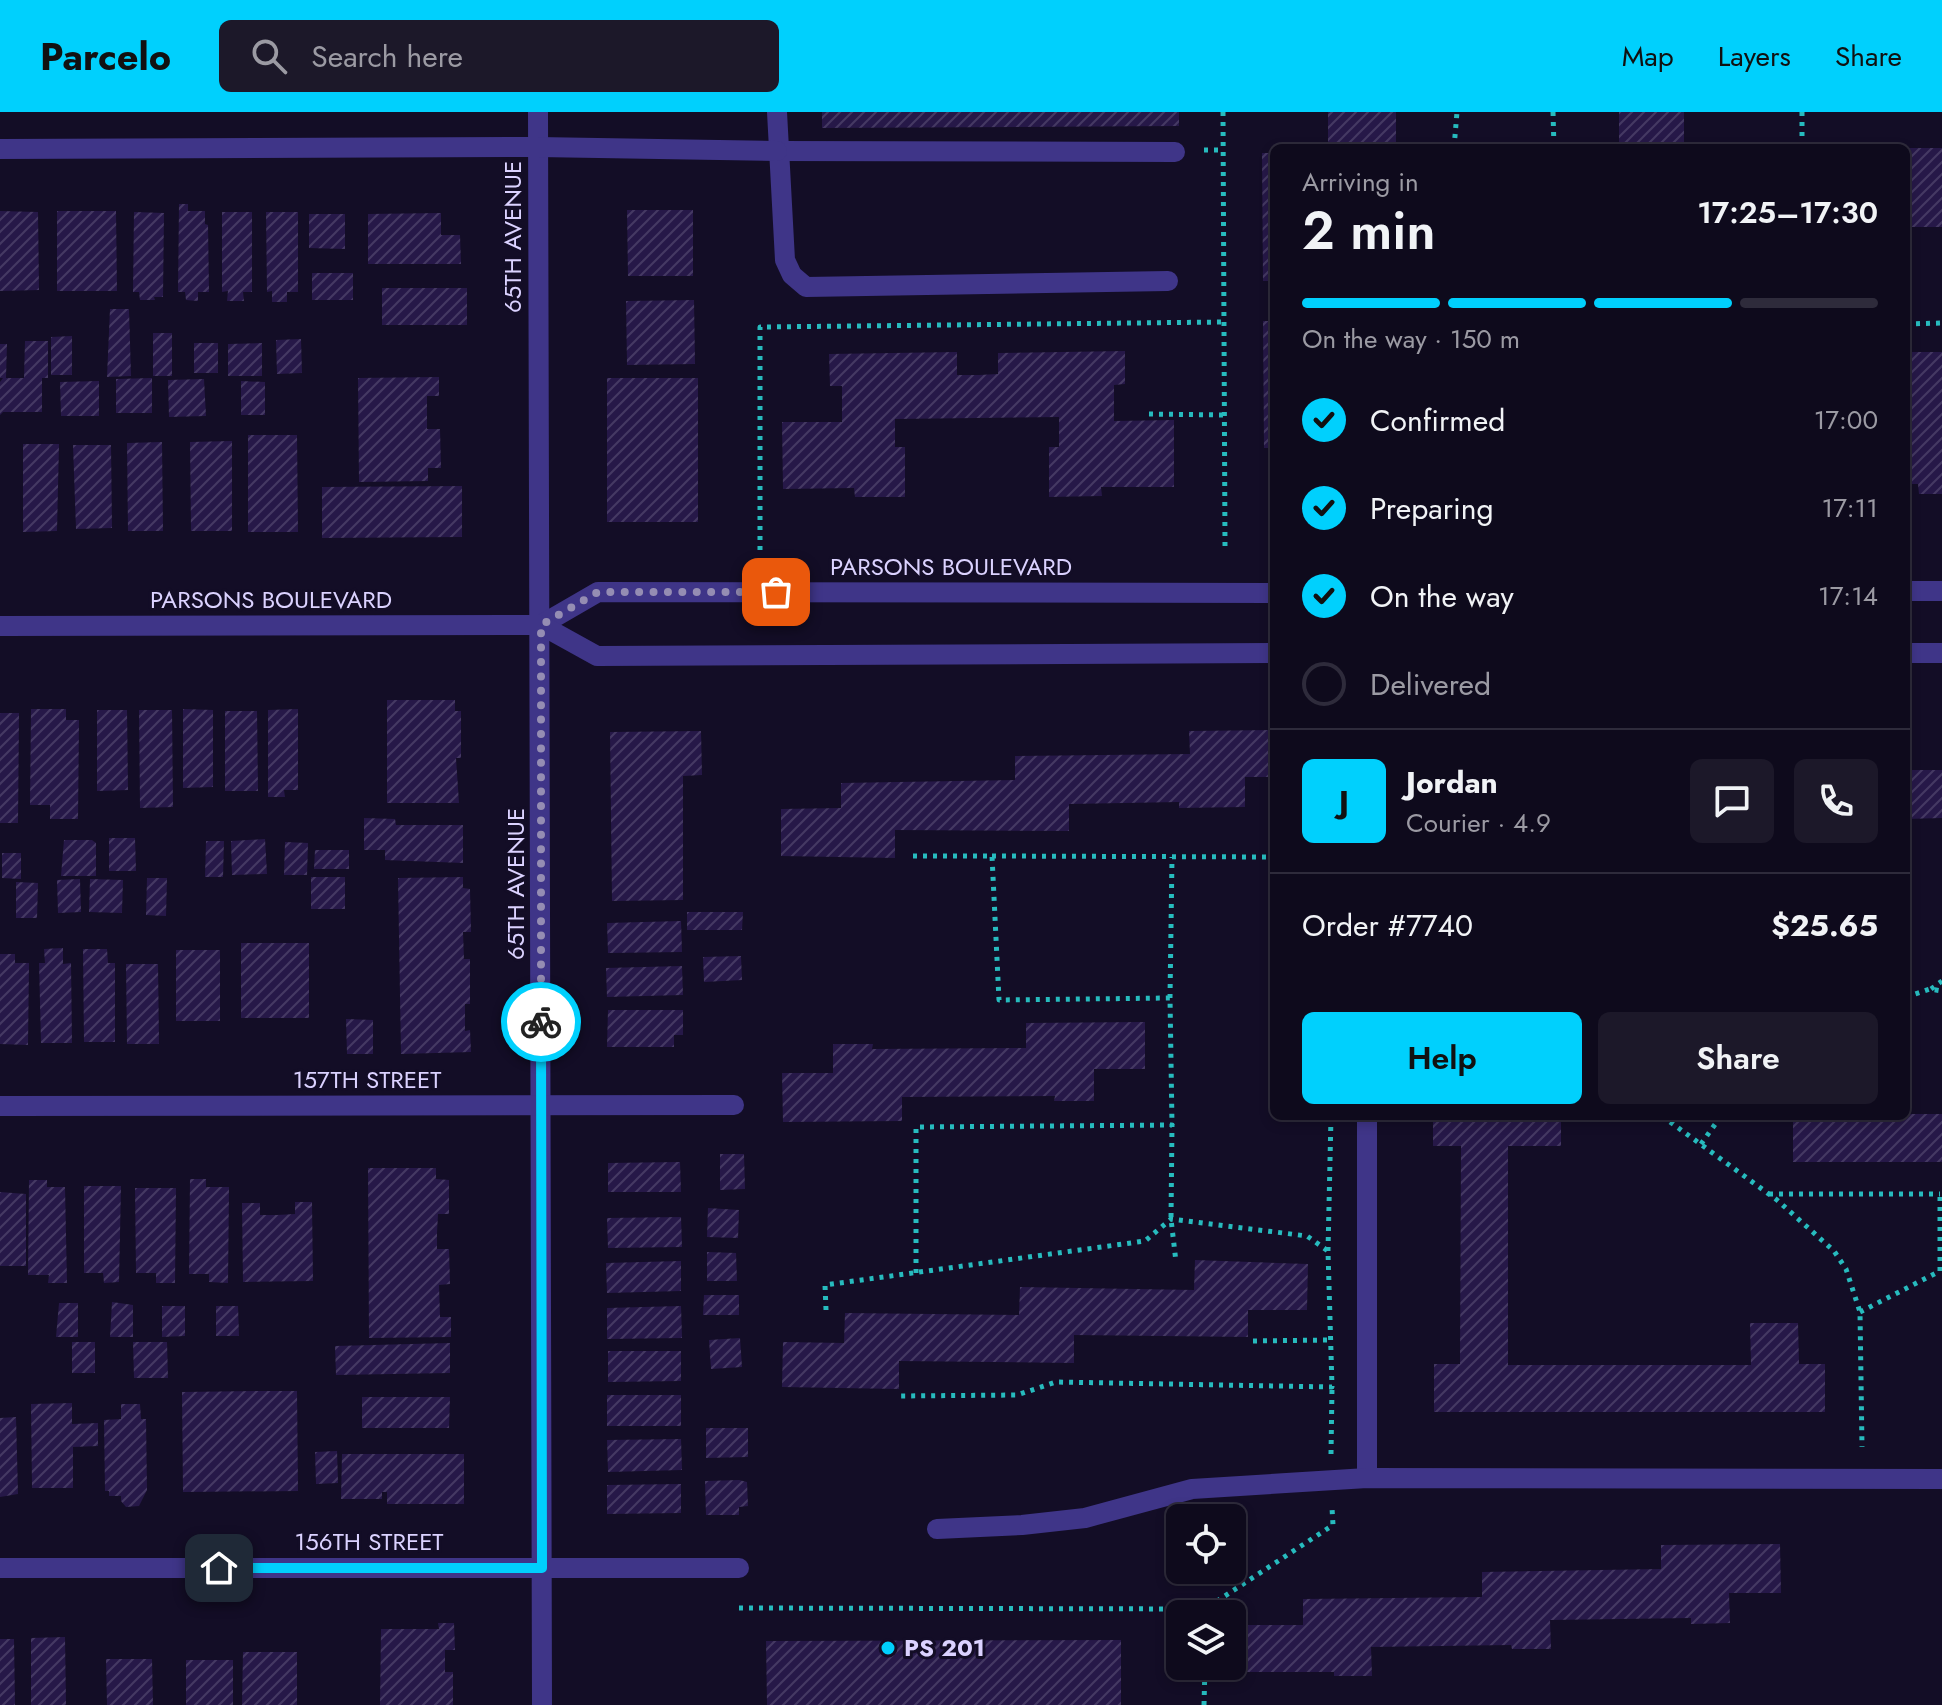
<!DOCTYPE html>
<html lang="en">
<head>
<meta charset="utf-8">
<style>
  :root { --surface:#0e0a1c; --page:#1c1829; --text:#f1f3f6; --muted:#9b9aa3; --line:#2e2b3b; --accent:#00d0fd }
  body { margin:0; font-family:Jost,sans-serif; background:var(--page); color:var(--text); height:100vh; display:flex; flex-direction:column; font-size:30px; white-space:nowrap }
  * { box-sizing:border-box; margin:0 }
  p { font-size:26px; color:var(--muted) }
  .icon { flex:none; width:44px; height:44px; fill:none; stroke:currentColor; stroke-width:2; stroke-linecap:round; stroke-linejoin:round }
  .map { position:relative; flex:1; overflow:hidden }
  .sheet { position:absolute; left:1270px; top:32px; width:640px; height:976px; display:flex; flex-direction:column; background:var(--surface); border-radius:12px; box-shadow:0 4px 12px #0003,0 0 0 2px var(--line) }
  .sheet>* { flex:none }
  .tools { position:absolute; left:1166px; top:1392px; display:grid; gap:16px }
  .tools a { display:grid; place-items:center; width:80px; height:80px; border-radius:12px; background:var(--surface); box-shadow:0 4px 12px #0003,0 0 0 2px var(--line); font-size:40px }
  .pin { position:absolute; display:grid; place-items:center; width:68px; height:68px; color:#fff; margin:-34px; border-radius:16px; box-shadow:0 4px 12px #0006 }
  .courier { position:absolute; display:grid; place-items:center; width:80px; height:80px; margin:-40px; border:6px solid #00d0fd; border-radius:50%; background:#fff; color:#222; box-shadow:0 2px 10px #0007 }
  .headline em { font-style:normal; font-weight:600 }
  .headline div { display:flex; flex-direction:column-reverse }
  .headline { display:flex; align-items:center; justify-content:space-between; height:136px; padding:0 32px }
  h1 { font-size:52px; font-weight:600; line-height:60px }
  .bar { display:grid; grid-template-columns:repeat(4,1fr); gap:12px 8px; align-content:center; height:96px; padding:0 32px }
  .bar i { height:10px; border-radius:6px; background:var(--line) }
  .bar .on { background:var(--accent) }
  .bar p { grid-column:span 4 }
  .line { display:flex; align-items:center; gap:20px; padding:0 32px; border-top:2px solid var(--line) }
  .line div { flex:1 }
  .round { display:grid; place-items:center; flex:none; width:84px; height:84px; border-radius:12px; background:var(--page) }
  ol { padding:0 32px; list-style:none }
  li { display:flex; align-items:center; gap:24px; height:88px }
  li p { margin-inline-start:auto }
  li .icon { padding:8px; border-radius:50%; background:var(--accent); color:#111; stroke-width:4 }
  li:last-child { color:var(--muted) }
  li i { width:44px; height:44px; border:4px solid var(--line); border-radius:50% }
  .button { display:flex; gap:16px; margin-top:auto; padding:16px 32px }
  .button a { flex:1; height:92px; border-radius:12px; background:var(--accent); color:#111; font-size:32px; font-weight:600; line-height:92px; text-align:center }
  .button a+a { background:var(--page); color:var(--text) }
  header { display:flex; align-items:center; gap:48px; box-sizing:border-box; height:112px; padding:0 40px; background:var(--accent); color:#111 }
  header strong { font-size:38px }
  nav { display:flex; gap:44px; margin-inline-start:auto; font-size:28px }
  .search { width:560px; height:72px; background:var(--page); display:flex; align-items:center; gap:20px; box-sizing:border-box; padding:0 28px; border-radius:12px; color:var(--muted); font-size:30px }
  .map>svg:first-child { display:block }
  .building { fill:url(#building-hatch) }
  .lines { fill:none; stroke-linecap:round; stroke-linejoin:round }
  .path { stroke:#27bbbe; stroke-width:5; stroke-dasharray:4 6; stroke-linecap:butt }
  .service { stroke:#3f3588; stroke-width:20 }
  .minor { stroke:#3f3588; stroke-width:20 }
  .tertiary { stroke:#3f3588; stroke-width:20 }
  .done { stroke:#958db3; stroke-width:8; stroke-dasharray:0 14.4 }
  .route { stroke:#00d0fd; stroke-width:10 }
  .poi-dot { fill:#00d0fd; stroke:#130d26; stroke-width:3 }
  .labels { text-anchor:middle; stroke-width:6; stroke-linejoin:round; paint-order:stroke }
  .street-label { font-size:24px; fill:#dbd2ff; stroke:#130d26 }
  .poi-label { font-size:24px; font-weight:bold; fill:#dbd2ff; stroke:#130d26; text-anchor:start }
</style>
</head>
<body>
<header>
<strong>Parcelo</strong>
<div class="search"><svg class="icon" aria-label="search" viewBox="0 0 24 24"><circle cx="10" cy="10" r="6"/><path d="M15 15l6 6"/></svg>Search here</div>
<nav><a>Map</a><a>Layers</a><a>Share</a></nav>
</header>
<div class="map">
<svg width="1942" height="1593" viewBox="0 0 1942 1593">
  <defs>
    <pattern id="building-hatch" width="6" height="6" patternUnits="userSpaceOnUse" patternTransform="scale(2)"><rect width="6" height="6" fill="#261848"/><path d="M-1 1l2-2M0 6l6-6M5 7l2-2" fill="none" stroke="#453963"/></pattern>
  </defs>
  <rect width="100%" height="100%" fill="#130d26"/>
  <!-- building -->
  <g class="building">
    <polygon points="822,0 1179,0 1179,14 822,16"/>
    <rect x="1328" y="0" width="68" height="36"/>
    <rect x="1619" y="0" width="65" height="36"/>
    <rect x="1906" y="36" width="36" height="79"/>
    <polygon points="1262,41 1274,41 1274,169 1263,169"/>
    <polygon points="179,92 188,92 188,99 205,99 205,112 208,113 209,180 198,180 198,189 186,188 185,180 178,180"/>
    <polygon points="627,98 693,98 693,164 628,164"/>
    <polygon points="0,99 38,100 39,178 0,179"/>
    <polygon points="57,99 116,99 117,179 57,179"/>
    <polygon points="134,100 164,101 163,185 154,185 155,188 140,188 139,180 133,180"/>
    <polygon points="222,100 252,100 252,180 243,180 244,189 227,189 228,179 222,180"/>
    <polygon points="266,100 298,100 298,180 287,180 287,190 272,190 272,179 267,180"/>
    <polygon points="441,101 441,123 460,123 461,152 368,152 368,102"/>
    <polygon points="309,102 345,102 345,137 309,136"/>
    <rect x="312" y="161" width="41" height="27"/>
    <rect x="382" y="176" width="85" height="37"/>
    <polygon points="694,188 695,252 627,253 626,189"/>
    <polygon points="110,197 129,197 131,264 107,265"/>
    <polygon points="1263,209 1274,209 1274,336 1264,336"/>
    <rect x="153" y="221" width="19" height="43"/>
    <polygon points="72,224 72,263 51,263 51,225"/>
    <polygon points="301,227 302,261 277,262 276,228"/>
    <polygon points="25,229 48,229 48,266 42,266 42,300 3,300 0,303 0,270 3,266 24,266"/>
    <rect x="194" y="231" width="24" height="30"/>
    <polygon points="262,231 262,264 228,264 228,232"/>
    <polygon points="0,232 7,232 6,266 0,266"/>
    <polygon points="1125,239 1125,272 1114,273 1114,309 1174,308 1174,375 1101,375 1102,384 1049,385 1049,335 1059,335 1059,305 895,307 895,335 905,335 905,385 855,385 854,376 783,377 782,310 842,310 842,274 830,274 829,242 957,240 957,263 979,263 998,262 998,241"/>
    <polygon points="1906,240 1942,240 1942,382 1919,382 1918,372 1906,372"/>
    <polygon points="439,265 439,284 427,284 427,317 440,317 441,356 428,356 428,369 359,370 358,266"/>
    <polygon points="152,266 152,301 116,301 116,267"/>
    <rect x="607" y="266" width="91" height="144"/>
    <polygon points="204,267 206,304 169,305 168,268"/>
    <polygon points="99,269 99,304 61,304 60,270"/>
    <polygon points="241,269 265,270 265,303 241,303"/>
    <polygon points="248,323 297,323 298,420 248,420"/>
    <polygon points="232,329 232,419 191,419 190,330"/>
    <polygon points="162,330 163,419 128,419 127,331"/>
    <polygon points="23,332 59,332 57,419 23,420"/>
    <polygon points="73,333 111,333 112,416 76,417"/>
    <polygon points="462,374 462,425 322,426 322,375"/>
    <polygon points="387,588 455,588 455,599 461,599 461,646 456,646 459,691 387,691"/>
    <polygon points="31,597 66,597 66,608 79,608 78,707 50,707 50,693 30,693"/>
    <polygon points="183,597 213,598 213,675 183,676"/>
    <polygon points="298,597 298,678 284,678 285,685 268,685 268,598"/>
    <polygon points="97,598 127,598 128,678 97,679"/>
    <polygon points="139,598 172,598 173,695 140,696"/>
    <polygon points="225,599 257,599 258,679 225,679"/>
    <polygon points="0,601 19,601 18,711 0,711"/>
    <polygon points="1274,618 1274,665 1245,665 1245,695 1179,696 1179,690 1069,692 1069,719 895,718 895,746 781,744 781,697 841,696 841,671 1015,668 1015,644 1190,642 1189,619"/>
    <polygon points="701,619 702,663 683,664 683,788 612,789 610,620"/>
    <polygon points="1906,658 1942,658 1942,706 1906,707"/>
    <polygon points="364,706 395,707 396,713 463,713 463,751 385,748 385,738 364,738"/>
    <polygon points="109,726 135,726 136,759 109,759"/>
    <polygon points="265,727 267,762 232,763 231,729"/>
    <polygon points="64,728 92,728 96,731 96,764 61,764"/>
    <polygon points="206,729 224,729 223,765 205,765"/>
    <polygon points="285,730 308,731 307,763 284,763"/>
    <polygon points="315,738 349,738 349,757 314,757"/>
    <polygon points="2,741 21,741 21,767 2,766"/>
    <rect x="311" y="765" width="34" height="32"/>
    <polygon points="463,765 463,776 470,777 471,820 463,820 464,847 470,847 470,892 465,892 465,919 470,918 471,940 401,942 398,766"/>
    <polygon points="147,766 167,766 166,804 146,803"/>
    <polygon points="80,767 81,800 58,801 57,768"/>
    <polygon points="90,767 123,768 122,801 89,800"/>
    <polygon points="16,770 38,771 37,806 16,806"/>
    <polygon points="687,800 743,800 742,818 687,818"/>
    <polygon points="681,809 682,840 608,841 607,811"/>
    <rect x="241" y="831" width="68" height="75"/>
    <polygon points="63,836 63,852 71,851 72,931 41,931 39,851 45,851 44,837"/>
    <polygon points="83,837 107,837 108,851 115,851 115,930 84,930"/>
    <rect x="176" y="838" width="44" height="71"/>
    <polygon points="0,842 15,842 15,851 29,851 28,933 0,932"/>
    <polygon points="741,844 742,868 704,870 703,845"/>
    <polygon points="126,852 158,852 159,932 127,932"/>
    <polygon points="682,854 683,883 607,885 606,856"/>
    <polygon points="608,898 683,898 683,923 674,923 674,935 607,935"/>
    <polygon points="346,907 373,908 373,942 347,942"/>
    <polygon points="1145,910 1145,957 1094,957 1094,989 1054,989 1055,984 902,985 902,1009 783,1010 782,961 833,961 833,932 873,932 872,937 1026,936 1026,911"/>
    <polygon points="1906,1002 1942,1002 1942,1050 1793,1050 1793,1004"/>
    <polygon points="1433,1004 1561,1004 1561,1034 1508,1034 1508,1253 1751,1253 1750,1211 1798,1211 1799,1252 1825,1252 1825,1300 1434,1300 1434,1252 1460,1252 1461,1034 1433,1034"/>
    <polygon points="720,1042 744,1042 745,1077 720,1078"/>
    <polygon points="680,1050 681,1080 608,1080 608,1051"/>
    <polygon points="368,1056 436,1056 436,1067 449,1068 449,1102 438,1102 437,1121 437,1137 449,1137 450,1172 439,1173 440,1205 451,1205 451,1225 369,1226"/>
    <polygon points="190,1067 206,1067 206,1075 229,1075 228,1171 209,1170 209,1162 189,1162"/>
    <polygon points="29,1068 47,1068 47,1075 65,1075 67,1171 48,1171 49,1163 28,1163"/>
    <polygon points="84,1074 121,1074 119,1170 104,1171 103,1161 84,1161"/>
    <polygon points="135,1076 176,1076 175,1171 156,1171 156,1161 136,1161"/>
    <polygon points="0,1080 26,1082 26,1154 0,1154"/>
    <polygon points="295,1090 312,1090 313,1169 243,1170 242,1091 260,1091 260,1103 277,1103 295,1102"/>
    <polygon points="708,1096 739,1098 738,1126 707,1125"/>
    <polygon points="681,1105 682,1135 608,1136 607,1106"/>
    <polygon points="707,1140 736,1141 737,1169 707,1169"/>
    <polygon points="1195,1148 1308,1152 1307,1198 1248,1198 1248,1225 1074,1223 1074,1251 899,1249 899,1277 782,1275 783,1230 844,1231 845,1201 1019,1203 1020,1175 1194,1178"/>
    <polygon points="681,1149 681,1179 607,1181 606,1151"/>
    <polygon points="704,1183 739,1183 739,1203 703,1203"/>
    <polygon points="112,1190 133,1193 133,1225 110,1225"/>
    <polygon points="59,1191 78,1191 78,1225 56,1225"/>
    <polygon points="162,1194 185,1194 185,1224 162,1225"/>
    <polygon points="216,1194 238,1194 239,1224 216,1224"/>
    <polygon points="681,1194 682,1226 607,1227 607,1196"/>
    <polygon points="740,1226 742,1255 711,1257 709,1228"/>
    <rect x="72" y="1230" width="23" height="31"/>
    <polygon points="133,1230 167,1230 168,1266 134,1266"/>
    <polygon points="450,1231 450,1261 336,1263 335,1234"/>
    <polygon points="608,1239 681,1239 681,1269 608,1270"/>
    <polygon points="261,1279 297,1279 298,1379 183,1380 182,1280"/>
    <rect x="607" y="1283" width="74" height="31"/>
    <polygon points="362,1285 450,1285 449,1316 362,1316"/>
    <polygon points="72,1291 72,1312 98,1311 98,1334 73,1335 73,1376 32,1376 31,1292"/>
    <polygon points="121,1292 140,1292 141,1307 146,1307 147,1378 139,1394 126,1395 121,1389 121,1384 109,1384 109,1379 105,1379 104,1308 121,1307"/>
    <polygon points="16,1305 18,1382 0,1385 0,1306"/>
    <polygon points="706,1316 748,1316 748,1345 706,1346"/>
    <polygon points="681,1327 682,1358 608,1360 607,1328"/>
    <polygon points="337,1339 338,1371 316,1372 315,1340"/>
    <polygon points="342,1342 464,1342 464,1392 387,1392 387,1380 382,1380 382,1387 341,1387"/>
    <polygon points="739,1368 747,1370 748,1394 739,1395 739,1403 706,1403 705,1369"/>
    <polygon points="681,1372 681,1401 607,1402 607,1373"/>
    <polygon points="1780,1432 1781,1481 1729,1481 1730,1511 1691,1512 1691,1506 1550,1508 1551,1537 1512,1537 1511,1533 1371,1535 1372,1564 1334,1564 1334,1560 1244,1560 1244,1513 1303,1513 1303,1487 1482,1485 1482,1460 1661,1457 1661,1433"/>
    <polygon points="438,1511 454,1511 455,1538 445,1538 445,1560 453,1560 453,1593 380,1593 381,1517 439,1517"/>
    <polygon points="65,1525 66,1593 31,1593 31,1526"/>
    <polygon points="0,1527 14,1527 15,1593 0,1593"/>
    <polygon points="1121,1528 1121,1593 767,1593 766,1529"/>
    <polygon points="243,1540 297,1540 297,1593 242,1593"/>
    <polygon points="106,1547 152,1547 153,1593 107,1593"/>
    <rect x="186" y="1548" width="47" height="45"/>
  </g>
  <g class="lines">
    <!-- path -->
    <g class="path">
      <polyline points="1223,0 1225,435"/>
      <polyline points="1553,0 1554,36"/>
      <polyline points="1802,0 1802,36"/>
      <polyline points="1454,36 1457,0"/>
      <polyline points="1204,38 1224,38"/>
      <polyline points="1906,212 1942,211"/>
      <polyline points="1149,302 1225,303"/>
      <polyline points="760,438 760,215 1225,210"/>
      <polyline points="913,744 992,744 999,888 1170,886 1172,1013"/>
      <polyline points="992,744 1274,745"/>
      <polyline points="1931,877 1942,869"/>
      <polyline points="1906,885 1930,877 1942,879"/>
      <polyline points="1170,886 1172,745"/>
      <polyline points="1662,1004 1777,1088 1834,1139 1846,1157 1860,1200 1862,1335"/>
      <polyline points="1701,1032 1721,1004"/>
      <polyline points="1769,1082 1940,1082"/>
      <polyline points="1328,1139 1331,1004"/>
      <polyline points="916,1161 916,1015 1172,1013 1171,1107 1176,1150"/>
      <polyline points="826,1198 825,1173 1145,1129 1171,1107 1307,1124 1328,1139 1332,1275 1056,1270 1017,1283 897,1284"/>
      <polyline points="1860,1200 1940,1159 1940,1082"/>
      <polyline points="1253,1229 1331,1228"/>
      <polyline points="1331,1342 1332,1275"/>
      <polyline points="739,1496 1205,1497 1333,1413 1332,1396"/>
      <polyline points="1204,1593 1205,1554"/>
    </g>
    <!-- service -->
    <g class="service">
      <polyline points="777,0 785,148 792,163 806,175 1168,169"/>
      <polyline points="777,39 1175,40"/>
      <polyline points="1367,1004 1367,1366"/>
      <polyline points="937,1417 1022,1413 1085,1406 1192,1377 1367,1366 1942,1367"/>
    </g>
    <!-- minor -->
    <g class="minor">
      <polyline points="538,0 542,1593"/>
      <polyline points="0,37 538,35 777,39"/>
      <polyline points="0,994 734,993"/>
      <polyline points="0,1456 739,1456"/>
    </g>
    <!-- tertiary -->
    <g class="tertiary">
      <polyline points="1906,479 1942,479"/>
      <polyline points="541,513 598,480 1274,481"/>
      <polyline points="0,514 541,513 597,544 1274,541"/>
      <polyline points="1906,541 1942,541"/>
    </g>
  </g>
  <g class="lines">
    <!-- done -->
    <polyline class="done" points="541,910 541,513 598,480 776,480"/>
    <!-- route -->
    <polyline class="route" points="219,1456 542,1456 541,910"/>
  </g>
  <!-- markers -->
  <circle class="poi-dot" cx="888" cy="1536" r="8"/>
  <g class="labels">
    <!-- street labels -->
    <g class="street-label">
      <text transform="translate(513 125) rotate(-90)" y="8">65TH AVENUE</text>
      <text x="951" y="463">PARSONS BOULEVARD</text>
      <text x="271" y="496">PARSONS BOULEVARD</text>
      <text transform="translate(516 772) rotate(-90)" y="8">65TH AVENUE</text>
      <text x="367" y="976">157TH STREET</text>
      <text x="369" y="1438">156TH STREET</text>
    </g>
    <!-- poi labels -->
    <g class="poi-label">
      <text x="904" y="1544">PS 201</text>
    </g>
  </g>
</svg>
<div class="tools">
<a><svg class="icon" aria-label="locate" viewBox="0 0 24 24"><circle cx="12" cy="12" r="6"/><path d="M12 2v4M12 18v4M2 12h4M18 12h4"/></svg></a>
<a><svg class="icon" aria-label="layers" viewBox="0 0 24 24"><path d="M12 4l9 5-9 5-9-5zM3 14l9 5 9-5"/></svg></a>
</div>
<div class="pin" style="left:776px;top:480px;background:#ea580c"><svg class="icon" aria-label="bag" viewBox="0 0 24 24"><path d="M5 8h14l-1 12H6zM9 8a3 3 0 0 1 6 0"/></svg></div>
<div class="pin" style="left:219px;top:1456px;background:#1f2937"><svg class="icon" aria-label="home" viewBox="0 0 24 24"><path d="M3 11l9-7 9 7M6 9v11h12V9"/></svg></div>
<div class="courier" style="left:541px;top:910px"><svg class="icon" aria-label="bike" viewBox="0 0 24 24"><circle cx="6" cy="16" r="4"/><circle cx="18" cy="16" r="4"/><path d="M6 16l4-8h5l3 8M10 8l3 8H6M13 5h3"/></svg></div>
<section class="sheet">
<div class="headline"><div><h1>2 min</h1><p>Arriving in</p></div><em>17:25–17:30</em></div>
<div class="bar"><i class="on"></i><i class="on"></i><i class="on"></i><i></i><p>On the way · 150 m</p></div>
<ol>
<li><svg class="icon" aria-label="check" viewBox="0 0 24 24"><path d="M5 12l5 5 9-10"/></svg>Confirmed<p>17:00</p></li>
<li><svg class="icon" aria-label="check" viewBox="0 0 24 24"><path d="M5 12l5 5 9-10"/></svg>Preparing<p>17:11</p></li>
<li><svg class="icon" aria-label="check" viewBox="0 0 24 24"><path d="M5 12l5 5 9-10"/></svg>On the way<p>17:14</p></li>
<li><i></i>Delivered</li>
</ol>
<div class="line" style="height:144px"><b class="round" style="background:var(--accent);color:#111">J</b><div><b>Jordan</b><p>Courier · 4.9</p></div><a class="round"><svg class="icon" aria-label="chat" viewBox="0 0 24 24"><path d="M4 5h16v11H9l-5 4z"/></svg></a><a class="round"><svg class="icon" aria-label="phone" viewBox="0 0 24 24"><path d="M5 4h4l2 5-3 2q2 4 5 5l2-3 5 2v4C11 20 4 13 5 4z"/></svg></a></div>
<div class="line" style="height:104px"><div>Order #7740</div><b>$25.65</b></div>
<div class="button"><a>Help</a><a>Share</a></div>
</section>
</div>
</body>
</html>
